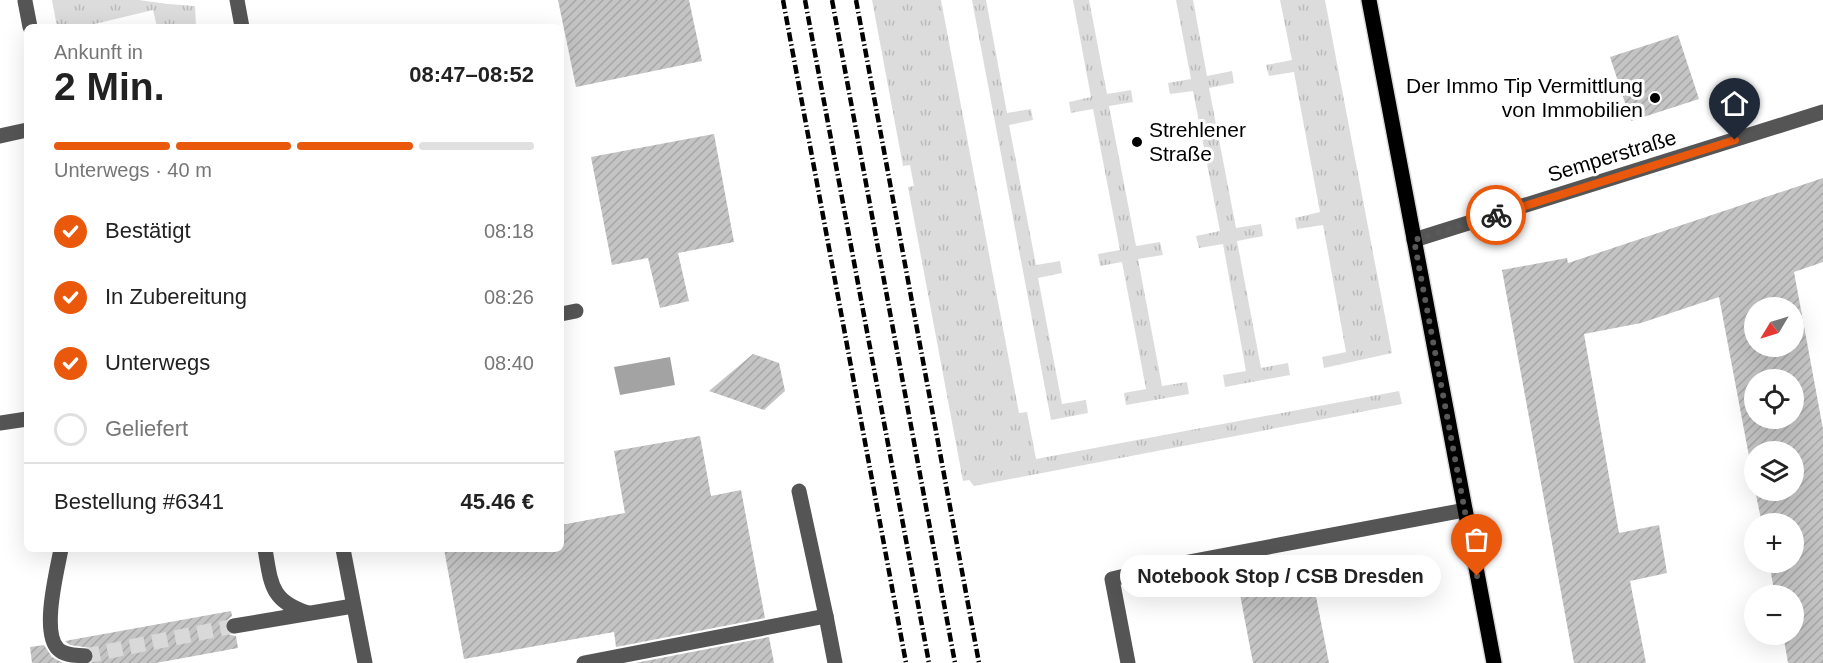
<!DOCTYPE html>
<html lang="de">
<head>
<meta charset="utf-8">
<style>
  :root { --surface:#fff; --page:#f6f6f6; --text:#222; --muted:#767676; --line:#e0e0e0; --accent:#ea580c }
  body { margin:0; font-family:Helvetica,sans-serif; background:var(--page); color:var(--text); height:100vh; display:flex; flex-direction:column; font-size:22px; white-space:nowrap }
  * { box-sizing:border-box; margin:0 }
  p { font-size:20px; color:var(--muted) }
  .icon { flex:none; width:33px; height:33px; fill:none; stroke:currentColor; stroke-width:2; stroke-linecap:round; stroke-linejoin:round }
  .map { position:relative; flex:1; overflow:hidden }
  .sheet { position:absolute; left:24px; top:24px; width:540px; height:528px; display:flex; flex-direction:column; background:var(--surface); border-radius:9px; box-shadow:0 6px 24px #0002 }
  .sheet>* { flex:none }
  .needle { width:39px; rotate:232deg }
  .buttons { position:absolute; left:1744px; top:297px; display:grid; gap:12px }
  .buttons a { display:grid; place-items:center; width:60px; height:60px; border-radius:50%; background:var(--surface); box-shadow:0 6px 24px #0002; font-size:30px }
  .pin { position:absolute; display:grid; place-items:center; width:51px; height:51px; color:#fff; margin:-62px -26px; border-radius:50% 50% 50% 0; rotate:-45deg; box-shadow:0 0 6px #0007 }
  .pin .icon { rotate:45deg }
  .courier { position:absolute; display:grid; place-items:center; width:60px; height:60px; margin:-30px; border:4px solid #ea580c; border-radius:50%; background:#fff; color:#222; box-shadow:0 2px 8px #0007 }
  .bubble { position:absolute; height:42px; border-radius:21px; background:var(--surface); box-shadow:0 6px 24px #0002; font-size:20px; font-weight:800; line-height:42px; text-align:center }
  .summary em { font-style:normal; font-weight:800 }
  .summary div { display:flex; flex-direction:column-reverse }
  .summary { display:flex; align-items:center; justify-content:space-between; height:102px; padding:0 30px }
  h1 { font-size:39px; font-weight:800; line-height:45px }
  .bar { display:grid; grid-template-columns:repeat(4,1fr); gap:9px 6px; align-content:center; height:72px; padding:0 30px }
  .bar i { height:8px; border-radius:4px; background:var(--line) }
  .bar .current { background:var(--accent) }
  .bar p { grid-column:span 4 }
  .line { display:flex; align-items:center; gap:15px; padding:0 30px; border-top:2px solid var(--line) }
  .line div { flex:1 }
  ol { padding:0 30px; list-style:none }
  li { display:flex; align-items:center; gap:18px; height:66px }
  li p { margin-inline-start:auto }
  li .icon { padding:6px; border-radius:50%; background:var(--accent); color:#fff; stroke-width:4 }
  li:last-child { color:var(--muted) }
  li i { width:33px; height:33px; border:3px solid var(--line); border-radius:50% }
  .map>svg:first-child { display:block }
  .grass { fill:url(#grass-tufts) }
  .water { fill:#a3a3a3 }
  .building { fill:url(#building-hatch); fill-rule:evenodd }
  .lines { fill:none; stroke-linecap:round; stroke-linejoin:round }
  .minor-tunnel { stroke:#d9d9d9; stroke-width:15; stroke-dasharray:15 8; stroke-linecap:butt }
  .major-casing { stroke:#dbdbdb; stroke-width:18 }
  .minor { stroke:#555; stroke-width:15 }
  .major { stroke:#000; stroke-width:15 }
  .rail { stroke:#000; stroke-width:4.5; stroke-dasharray:9 3 1.5 3; stroke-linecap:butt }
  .done { stroke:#595959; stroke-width:6; stroke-dasharray:0 10.8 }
  .route { stroke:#ea580c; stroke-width:8 }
  .poi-dot { fill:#000; stroke:#fff; stroke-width:2 }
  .labels { text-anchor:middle; stroke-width:6; stroke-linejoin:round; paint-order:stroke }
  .poi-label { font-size:21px; fill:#000; stroke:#fff; text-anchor:end }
  .street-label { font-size:21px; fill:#000; stroke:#fff }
</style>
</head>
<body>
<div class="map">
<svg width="1823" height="663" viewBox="0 0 1823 663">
  <defs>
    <pattern id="grass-tufts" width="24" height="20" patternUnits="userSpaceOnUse" patternTransform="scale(1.5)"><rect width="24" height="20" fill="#dcdcdc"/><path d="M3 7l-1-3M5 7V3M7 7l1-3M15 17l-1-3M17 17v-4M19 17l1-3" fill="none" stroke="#bbb"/></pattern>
    <pattern id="building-hatch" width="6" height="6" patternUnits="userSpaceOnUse" patternTransform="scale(1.5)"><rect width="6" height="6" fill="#c4c4c4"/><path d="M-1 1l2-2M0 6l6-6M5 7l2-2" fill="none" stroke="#a7a7a7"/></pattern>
  </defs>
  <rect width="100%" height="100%" fill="#fff"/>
  <!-- grass -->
  <g class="grass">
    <polygon points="52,0 139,0 168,4 195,6 196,27 157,27 153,10 82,27 57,27"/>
    <polygon points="872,0 941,0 1019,413 1027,412 1036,459 1399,391 1402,404 974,486 969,480 963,481 908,187 914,186 910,165 903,166"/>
    <polygon points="972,0 986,0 1007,113 1031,109 1033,120 1009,125 1036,265 1060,261 1062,273 1038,278 1062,404 1086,400 1088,413 1051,420"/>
    <polygon points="1073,0 1089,0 1107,94 1131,90 1133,102 1109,106 1136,246 1160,242 1163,255 1138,259 1162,386 1187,382 1189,394 1126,405 1124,393 1146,389 1122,262 1100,266 1098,254 1120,250 1093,109 1071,113 1069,102 1091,97"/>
    <polygon points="1176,0 1193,0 1207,76 1232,71 1234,83 1209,88 1236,228 1261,224 1263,236 1237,241 1261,368 1288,363 1290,375 1225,387 1223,375 1246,371 1223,244 1199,248 1196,236 1220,231 1193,91 1170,94 1168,83 1191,79"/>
    <polygon points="1280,0 1325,0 1392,353 1324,368 1322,357 1346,352 1323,225 1297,229 1295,218 1320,212 1294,72 1269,76 1266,65 1292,60"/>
  </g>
  <!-- water -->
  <polygon class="water" points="670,357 675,385 620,395 614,367"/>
  <!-- building -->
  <g class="building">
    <polygon points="558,0 689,0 702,61 576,87"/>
    <polygon points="1678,35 1699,99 1631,121 1610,57"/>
    <polygon points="714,134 734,242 678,253 689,301 660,308 648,258 612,265 591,157"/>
    <path d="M1823,178V262L1794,272L1823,429V663H1788L1783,634H1794V596H1775L1769,562H1794V524H1762L1755,490H1794V452H1755V488L1719,297L1641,323L1584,334L1619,533L1659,525L1667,573L1630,581L1646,663H1574L1502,270L1567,258L1568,263ZM1755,308H1794V346H1755ZM1755,380H1794V418H1755Z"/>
    <polygon points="753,354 779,363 785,391 764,410 709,391"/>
    <polygon points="700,436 711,496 741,490 765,618 616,647 614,632 464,659 444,549 561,549 561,525 625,513 614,451"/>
    <polygon points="1311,571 1329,663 1253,663 1238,584"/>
    <polygon points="231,611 232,616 225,622 225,628 230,635 236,636 238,648 156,663 91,663 95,656 91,648 70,645 65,641"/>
    <polygon points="769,637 774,663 635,663"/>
    <polygon points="44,645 52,657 63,663 32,663 30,647"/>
  </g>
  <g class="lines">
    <!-- minor-tunnel -->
    <polyline class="minor-tunnel" points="85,656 234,626"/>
    <!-- major casing -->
    <g class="major-casing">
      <polyline id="major" points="1369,0 1494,663"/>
    </g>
    <!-- minor -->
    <g class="minor">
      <polyline points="237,0 242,27"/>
      <polyline points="25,1 30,27"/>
      <polyline points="0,136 27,130"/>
      <polyline points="1414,240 1823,112"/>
      <polyline points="561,314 576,311"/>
      <polyline points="0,423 27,419"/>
      <polyline points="799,491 826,616"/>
      <path d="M61,549C57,571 41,632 58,649C65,656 76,655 85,656"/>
      <path d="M265,549C271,583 270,601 308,613"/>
      <polyline points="343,549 365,663"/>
      <polyline points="234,626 353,606"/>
      <polyline points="584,663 826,616 835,663"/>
      <polyline points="1128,663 1112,579 1162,567 1465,510"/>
    </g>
    <!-- major -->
    <use href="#major" class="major"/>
    <!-- rail -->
    <g class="rail">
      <polyline points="783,0 906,663"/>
      <polyline points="805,0 929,663"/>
      <polyline points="832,0 955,663"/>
      <polyline points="856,0 979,663"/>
    </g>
  </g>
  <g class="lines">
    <!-- done -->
    <polyline class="done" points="1477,576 1414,240 1496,215"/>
    <!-- route -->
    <polyline class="route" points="1496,215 1735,140"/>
  </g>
  <!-- markers -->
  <g class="poi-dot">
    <circle cx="1655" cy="98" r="6"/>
    <circle cx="1137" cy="142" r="6"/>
  </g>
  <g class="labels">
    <!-- poi labels -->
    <g class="poi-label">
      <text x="1643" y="93">Der Immo Tip Vermittlung<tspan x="1643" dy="24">von Immobilien</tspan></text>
      <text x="1149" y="137" text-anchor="start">Strehlener<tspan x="1149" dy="24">Straße</tspan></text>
    </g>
    <!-- street labels -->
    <g class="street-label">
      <text transform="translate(1612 156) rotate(-17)" y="7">Semperstraße</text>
    </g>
  </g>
</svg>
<div class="buttons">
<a><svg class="needle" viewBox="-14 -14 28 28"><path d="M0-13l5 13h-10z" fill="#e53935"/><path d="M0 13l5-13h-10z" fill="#767676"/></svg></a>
<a><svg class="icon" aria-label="locate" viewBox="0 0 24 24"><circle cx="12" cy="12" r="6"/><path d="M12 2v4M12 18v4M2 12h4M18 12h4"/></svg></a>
<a><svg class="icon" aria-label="layers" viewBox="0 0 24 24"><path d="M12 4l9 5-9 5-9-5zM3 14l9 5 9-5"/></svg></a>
<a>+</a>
<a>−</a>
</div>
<div class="pin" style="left:1477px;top:576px;background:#ea580c"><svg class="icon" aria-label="bag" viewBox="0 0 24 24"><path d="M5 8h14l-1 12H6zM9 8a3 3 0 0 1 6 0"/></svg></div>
<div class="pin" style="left:1735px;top:140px;background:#1f2937"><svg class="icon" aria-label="home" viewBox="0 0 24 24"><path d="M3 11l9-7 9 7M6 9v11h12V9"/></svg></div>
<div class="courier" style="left:1496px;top:215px"><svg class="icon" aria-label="bike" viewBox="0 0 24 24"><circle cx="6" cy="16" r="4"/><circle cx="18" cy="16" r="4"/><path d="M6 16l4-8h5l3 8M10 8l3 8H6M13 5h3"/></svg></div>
<div class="bubble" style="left:1120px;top:555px;width:321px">Notebook Stop / CSB Dresden</div>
<section class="sheet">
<div class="summary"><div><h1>2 Min.</h1><p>Ankunft in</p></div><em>08:47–08:52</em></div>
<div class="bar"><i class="current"></i><i class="current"></i><i class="current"></i><i></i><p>Unterwegs · 40 m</p></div>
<ol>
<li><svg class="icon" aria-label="check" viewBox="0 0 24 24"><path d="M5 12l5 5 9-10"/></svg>Bestätigt<p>08:18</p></li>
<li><svg class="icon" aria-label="check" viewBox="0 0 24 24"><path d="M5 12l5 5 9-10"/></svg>In Zubereitung<p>08:26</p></li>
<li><svg class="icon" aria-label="check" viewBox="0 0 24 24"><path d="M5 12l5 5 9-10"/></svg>Unterwegs<p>08:40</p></li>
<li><i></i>Geliefert</li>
</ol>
<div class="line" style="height:78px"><div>Bestellung #6341</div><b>45.46 €</b></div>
</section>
</div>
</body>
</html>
